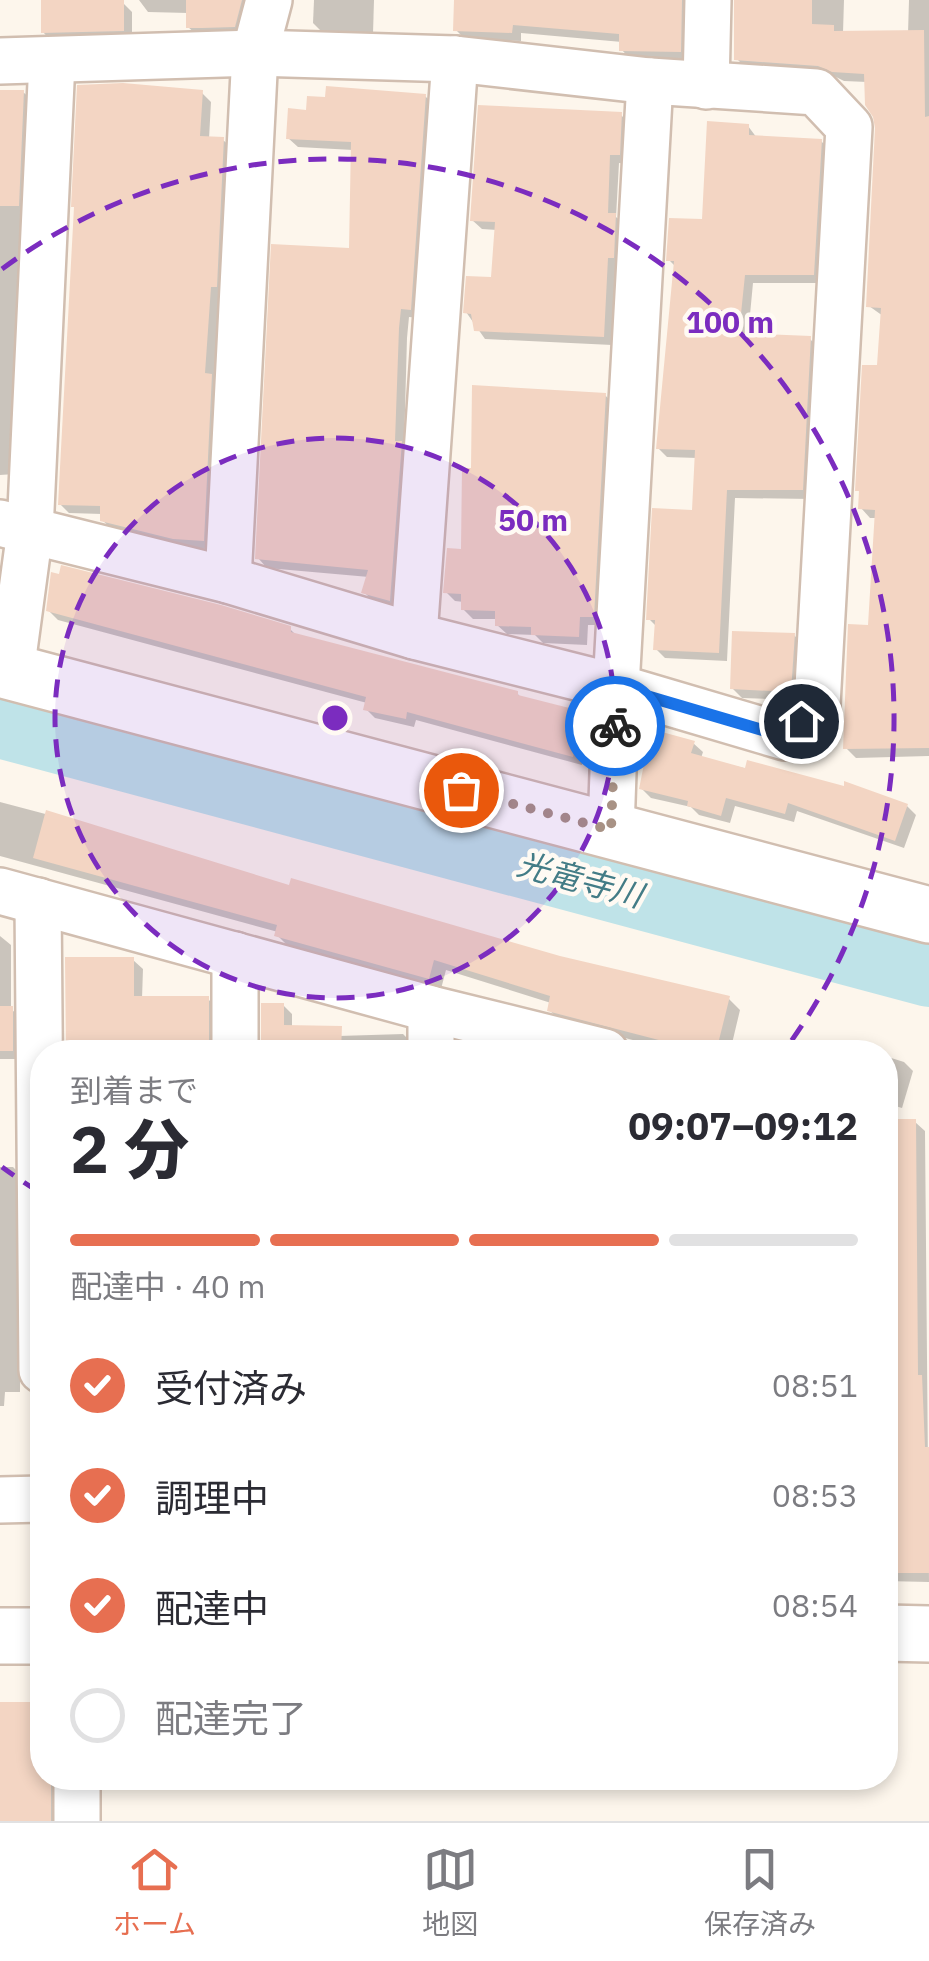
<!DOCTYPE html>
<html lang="ja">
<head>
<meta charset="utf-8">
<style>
  :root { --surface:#fff; --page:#f2f2f3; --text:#2b2b33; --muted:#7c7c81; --line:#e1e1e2; --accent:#e76f51 }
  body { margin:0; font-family:"IBM Plex Sans","Noto Sans JP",sans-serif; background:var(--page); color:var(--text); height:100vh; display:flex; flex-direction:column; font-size:38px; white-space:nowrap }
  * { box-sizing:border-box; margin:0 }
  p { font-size:32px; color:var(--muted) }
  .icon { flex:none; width:55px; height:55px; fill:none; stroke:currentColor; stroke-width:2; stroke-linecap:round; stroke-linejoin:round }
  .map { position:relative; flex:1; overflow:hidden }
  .drawer { position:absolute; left:30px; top:1040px; width:868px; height:750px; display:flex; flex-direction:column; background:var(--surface); border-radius:40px; box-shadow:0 5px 15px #0003 }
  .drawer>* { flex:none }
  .pin { position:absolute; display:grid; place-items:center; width:85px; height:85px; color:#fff; margin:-42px; border:5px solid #fff; border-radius:50%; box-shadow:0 2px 10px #0007 }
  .courier { position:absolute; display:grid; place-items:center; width:100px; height:100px; margin:-50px; border:8px solid #1a73e8; border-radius:50%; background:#fff; color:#222; box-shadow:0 2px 12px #0007 }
  .head em { font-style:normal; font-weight:800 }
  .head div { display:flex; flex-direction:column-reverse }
  .head { display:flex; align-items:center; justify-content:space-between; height:170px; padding:0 40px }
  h1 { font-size:65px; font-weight:800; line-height:75px }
  .bar { display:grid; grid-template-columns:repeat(4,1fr); gap:15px 10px; align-content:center; height:120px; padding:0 40px }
  .bar i { height:12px; border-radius:8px; background:var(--line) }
  .bar .selected { background:var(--accent) }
  .bar p { grid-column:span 4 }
  ol { padding:0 40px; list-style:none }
  li { display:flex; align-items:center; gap:30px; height:110px }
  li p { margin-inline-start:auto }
  li .icon { padding:10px; border-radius:50%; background:var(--accent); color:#fff; stroke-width:4 }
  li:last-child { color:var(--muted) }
  li i { width:55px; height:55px; border:5px solid var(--line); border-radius:50% }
  .tab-bar { display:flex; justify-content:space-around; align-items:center; height:140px; border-top:2px solid var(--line); background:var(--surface); font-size:28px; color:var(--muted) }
  .tab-bar a { display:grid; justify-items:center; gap:5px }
  .tab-bar .selected { color:var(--accent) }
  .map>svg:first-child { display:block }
  .shadow { fill:#0003 }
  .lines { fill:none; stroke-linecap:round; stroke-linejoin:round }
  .river { stroke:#bfe3e8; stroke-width:68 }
  .building { fill:#f3d5c3 }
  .minor-casing { stroke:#d1beb0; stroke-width:50 }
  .tertiary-casing { stroke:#d1beb0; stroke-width:60 }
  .minor { stroke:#fff; stroke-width:45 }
  .tertiary { stroke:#fff; stroke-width:55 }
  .done { stroke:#a89285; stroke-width:10; stroke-dasharray:0 18 }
  .route { stroke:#1a73e8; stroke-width:12 }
  .ring { fill:none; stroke:#7b2cbf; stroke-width:5; stroke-dasharray:18 12 }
  .labels { text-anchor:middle; stroke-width:9; stroke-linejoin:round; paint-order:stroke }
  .water-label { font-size:32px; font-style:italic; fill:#437c86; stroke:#fffaf3 }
  .centre { fill:#7b2cbf; stroke:#fffaf3; stroke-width:5 }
  .ring-label { font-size:30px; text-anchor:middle; font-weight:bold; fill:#7b2cbf; stroke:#fffaf3; stroke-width:9; stroke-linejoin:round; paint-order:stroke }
</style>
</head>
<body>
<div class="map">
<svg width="929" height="1821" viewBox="0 0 929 1821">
  <rect width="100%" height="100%" fill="#fdf6ec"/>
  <!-- shadow -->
  <g class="shadow">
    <polygon points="139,0 251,0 244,36 198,36 188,27 188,13 148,12"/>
    <polygon points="314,0 374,0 373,34 322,32 313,23"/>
    <polygon points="457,0 693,0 689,60 631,60 622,50 622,42 521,33 521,41 465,39 456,30"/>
    <polygon points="734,0 844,0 843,33 908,33 909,0 929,0 929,756 856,758 846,748 870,627 877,518 870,518 861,508 861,494 858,490 879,368 883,316 869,306 878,128 867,82 844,81 830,74 747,69 737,59"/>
    <polygon points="123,3 132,12 132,39 52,42 43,32"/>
    <polygon points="23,92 33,101 27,215 21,215 23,285 15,474 0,475 0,93"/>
    <polygon points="202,93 211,102 209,139 223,140 233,149 225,296 219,295 214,379 221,386 212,549 185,548 112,529 102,520 102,514 69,513 60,504"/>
    <polygon points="425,96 434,105 419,318 409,317 407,338 404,447 410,453 399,609 373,601 364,592 369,577 267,568 258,558 351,251 353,150 298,147 288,138 309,112"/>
    <polygon points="621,115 630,124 628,164 619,163 616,217 625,225 622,267 616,266 612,345 485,339 466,312 493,279 497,230 482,229 472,220"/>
    <polygon points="748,126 757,138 821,141 830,150 823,283 753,283 748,336 810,339 819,348 811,499 735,498 727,661 665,658 656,649 657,627 649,619 694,512 697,458 667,457 658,448 676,267 669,260 705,222"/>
    <polygon points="605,395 614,405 602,625 588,625 587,645 543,643 535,635 507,634 497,625 498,619 473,619 463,609 464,602 455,601 446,592 463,551 473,471"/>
    <polygon points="48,610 290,629 297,636 517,693 522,699 584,715 593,724 582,765 416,720 414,727 375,718 366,709 367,703 58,620"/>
    <polygon points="794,635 803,645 800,700 742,698 732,688"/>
    <polygon points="693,743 703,752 701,758 907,806 916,815 904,848 797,811 794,822 735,806 730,823 699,815 691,807 651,798 641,788"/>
    <polygon points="0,802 106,830 189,859 559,958 729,999 740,1010 730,1052 678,1052 561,1021 549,1010 551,1003 446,970 441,989 289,947 277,935 278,932 0,856"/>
    <polygon points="0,936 11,945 11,1009 21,1018 21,1059 0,1059"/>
    <polygon points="133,960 143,969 142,999 208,999 217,1008 217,1052 71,1052 68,1049"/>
    <polygon points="264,1005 283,1005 292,1014 292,1027 339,1036 403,1034 413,1044 413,1052 264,1052"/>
    <polygon points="838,1042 873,1052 836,1052"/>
    <polygon points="885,1056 904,1062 913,1071 902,1108 885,1103"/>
    <polygon points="885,1115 895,1121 915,1122 925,1131 929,1582 885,1581"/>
    <polygon points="0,1167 13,1167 22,1176 20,1392 5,1392 4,1406 0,1406"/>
    <polygon points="0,1705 42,1705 42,1778 69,1778 64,1821 0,1821"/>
  </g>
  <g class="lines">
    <!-- river -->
    <polyline class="river" points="0,724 929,973"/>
  </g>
  <!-- building -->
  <g class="building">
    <polygon points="41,0 124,0 124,31 41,33"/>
    <polygon points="186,0 242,0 235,27 202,28 186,28"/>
    <polygon points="454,0 682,0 681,52 619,51 619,34 513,25 512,33 453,31"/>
    <polygon points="734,0 812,0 812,24 834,25 834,31 924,30 925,117 929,116 929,748 843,749 848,624 868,625 875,510 858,509 859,491 855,491 862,365 877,365 881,308 866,307 875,128 873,117 865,105 864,74 832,72 818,66 734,60"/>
    <polygon points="123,83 203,90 200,136 224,137 217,287 211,287 205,373 212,374 204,541 173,539 100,521 100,506 58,505 74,207 71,207 77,85"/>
    <polygon points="326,86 426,94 411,310 401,309 399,328 395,441 402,441 390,601 361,593 368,570 255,559 271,244 349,248 351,142 286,139 288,108 306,110 307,96 325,97"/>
    <polygon points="0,90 24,90 19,206 0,206"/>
    <polygon points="478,105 622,112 620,155 610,155 608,213 616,213 614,258 608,258 604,337 474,331 471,314 463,313 466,276 491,277 495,222 470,221"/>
    <polygon points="707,121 749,124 749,135 822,139 814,275 745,275 739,333 811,336 803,490 727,490 719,653 653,650 655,620 646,620 652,508 692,510 695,450 656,449 674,261 666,261 669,218 702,219"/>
    <polygon points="472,385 606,393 594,617 580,617 579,637 531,635 531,627 495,626 495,611 461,610 461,594 443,593 447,548 461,549 462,468 471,468"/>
    <polygon points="61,565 221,605 291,626 291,632 518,691 518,695 585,712 573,757 407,712 406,719 363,710 366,697 46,611 51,572 59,574"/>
    <polygon points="732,631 795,633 791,692 730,689"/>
    <polygon points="651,729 695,741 691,753 745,768 747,760 844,786 844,781 908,804 895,841 788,803 785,814 726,798 721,816 687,806 688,801 639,789"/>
    <polygon points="46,810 289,885 291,878 560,956 730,996 716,1052 705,1052 547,1011 550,996 434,960 429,979 274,936 277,925 33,858"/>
    <polygon points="65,957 134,957 134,996 209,996 209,1049 131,1049 131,1052 66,1050"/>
    <polygon points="261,1003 284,1003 284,1025 342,1026 341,1052 261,1052"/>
    <rect x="0" y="1006" width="13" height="45"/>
    <polygon points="885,1119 916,1119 918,1375 922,1375 925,1447 929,1447 929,1573 885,1573"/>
    <polygon points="0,1702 42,1702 42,1778 51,1778 51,1821 0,1821"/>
  </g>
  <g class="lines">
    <!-- minor casing -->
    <g class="minor-casing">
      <g id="minor">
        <polyline points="0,61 255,53 455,59 650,81 816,92 849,127 817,705 785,737 616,687 414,636 228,580 0,523"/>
        <polyline points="706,86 708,0"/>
        <polyline points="228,580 255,53 269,0"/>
        <polyline points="414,636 455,59"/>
        <polyline points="11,672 30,531 52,61"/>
        <polyline points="611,830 616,687 650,81"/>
        <polyline points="0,891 431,1009 605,1052"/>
        <polyline points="38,901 42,1370"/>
        <polyline points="235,955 235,1052"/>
        <polyline points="431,1009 431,1052"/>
        <polyline points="0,1500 42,1499"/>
        <polyline points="77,1778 77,1821"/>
      </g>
    </g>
    <!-- tertiary casing -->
    <g class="tertiary-casing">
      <g id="tertiary">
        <polyline points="0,669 929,915"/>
        <polyline points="885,1633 929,1634"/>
        <polyline points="0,1636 42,1636"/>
      </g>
    </g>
    <!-- minor -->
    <use href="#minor" class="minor"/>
    <!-- tertiary -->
    <use href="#tertiary" class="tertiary"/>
  </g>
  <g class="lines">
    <!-- done -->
    <polyline class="done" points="461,790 611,830 615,726"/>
    <!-- route -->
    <polyline class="route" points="615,726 616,687 786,737 801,721"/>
  </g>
  <!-- distance rings -->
  <circle cx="335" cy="718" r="280" fill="#7b2cbf" fill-opacity=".12"/>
  <g class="ring">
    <circle cx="335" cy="718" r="280"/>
    <path d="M39 1192A559 559 0 0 1 2 1167M2 269A559 559 0 0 1 784 1051"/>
  </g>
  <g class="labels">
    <!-- water labels -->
    <g class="water-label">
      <text transform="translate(580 880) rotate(15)" y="11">光竜寺川</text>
    </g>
  </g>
  <circle cx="335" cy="718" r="15" class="centre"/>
  <g class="ring-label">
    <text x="730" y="333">100 m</text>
    <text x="533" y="531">50 m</text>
  </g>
</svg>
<div class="pin" style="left:461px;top:790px;background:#ea580c"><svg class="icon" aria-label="bag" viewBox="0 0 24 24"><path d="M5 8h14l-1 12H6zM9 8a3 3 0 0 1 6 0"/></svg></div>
<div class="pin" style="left:801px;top:721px;background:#1f2937"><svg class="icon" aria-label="home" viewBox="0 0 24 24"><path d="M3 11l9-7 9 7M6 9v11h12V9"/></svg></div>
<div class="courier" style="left:615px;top:726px"><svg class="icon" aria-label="bike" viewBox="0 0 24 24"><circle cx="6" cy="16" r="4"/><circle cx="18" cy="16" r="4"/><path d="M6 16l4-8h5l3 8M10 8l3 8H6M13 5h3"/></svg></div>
<section class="drawer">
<div class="head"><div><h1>2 分</h1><p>到着まで</p></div><em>09:07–09:12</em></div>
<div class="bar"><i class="selected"></i><i class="selected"></i><i class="selected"></i><i></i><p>配達中 · 40 m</p></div>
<ol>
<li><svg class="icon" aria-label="check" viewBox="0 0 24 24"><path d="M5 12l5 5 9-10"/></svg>受付済み<p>08:51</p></li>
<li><svg class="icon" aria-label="check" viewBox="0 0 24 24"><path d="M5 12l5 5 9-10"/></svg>調理中<p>08:53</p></li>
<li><svg class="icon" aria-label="check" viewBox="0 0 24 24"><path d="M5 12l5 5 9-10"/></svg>配達中<p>08:54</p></li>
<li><i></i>配達完了</li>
</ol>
</section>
</div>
<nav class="tab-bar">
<a class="selected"><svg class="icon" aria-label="home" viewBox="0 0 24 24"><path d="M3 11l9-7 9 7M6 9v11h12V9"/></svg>ホーム</a>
<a><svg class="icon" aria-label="map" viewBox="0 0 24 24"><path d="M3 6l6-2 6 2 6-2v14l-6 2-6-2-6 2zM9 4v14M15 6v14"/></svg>地図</a>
<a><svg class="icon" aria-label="saved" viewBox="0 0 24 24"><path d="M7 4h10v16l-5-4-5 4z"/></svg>保存済み</a>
</nav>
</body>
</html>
